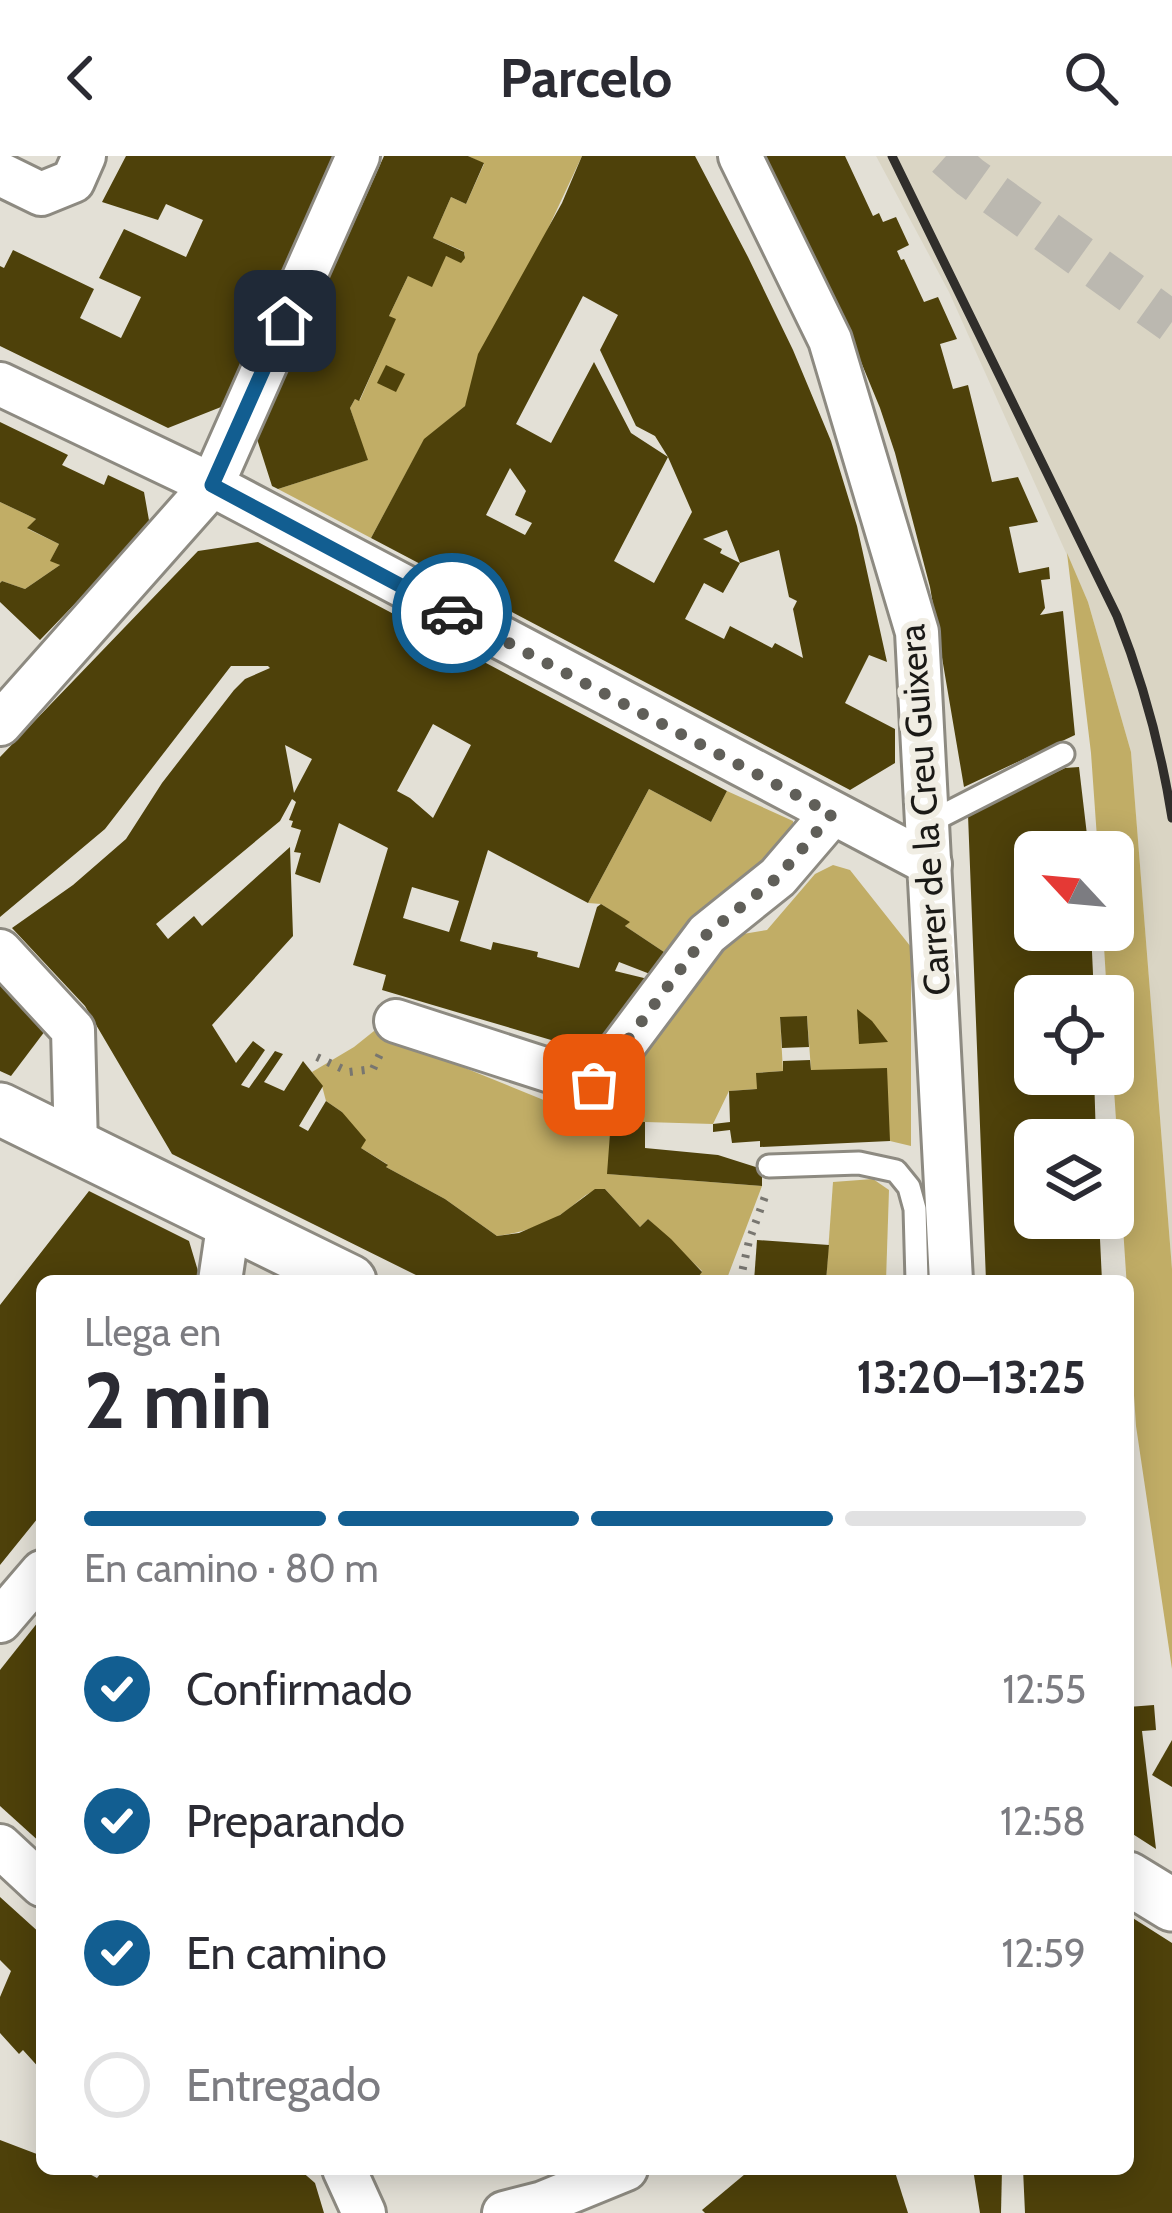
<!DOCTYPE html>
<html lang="es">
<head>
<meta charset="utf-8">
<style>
  :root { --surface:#fff; --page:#f2f2f3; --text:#2b2b33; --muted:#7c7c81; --line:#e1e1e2; --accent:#125e91 }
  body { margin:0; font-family:Cabin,sans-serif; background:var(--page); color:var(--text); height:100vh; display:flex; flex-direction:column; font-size:45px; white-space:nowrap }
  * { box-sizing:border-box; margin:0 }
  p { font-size:39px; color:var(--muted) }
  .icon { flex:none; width:66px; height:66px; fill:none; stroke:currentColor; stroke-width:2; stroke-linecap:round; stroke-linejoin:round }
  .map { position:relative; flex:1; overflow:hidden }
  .panel { position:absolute; left:36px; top:1119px; width:1098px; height:900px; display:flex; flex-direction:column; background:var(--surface); border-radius:18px; box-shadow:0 6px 30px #0003 }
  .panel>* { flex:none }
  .needle { width:78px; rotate:296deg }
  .buttons { position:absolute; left:1014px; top:675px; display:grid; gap:24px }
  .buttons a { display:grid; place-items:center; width:120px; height:120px; border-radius:18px; background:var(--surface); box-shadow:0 6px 30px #0003; font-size:60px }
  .pin { position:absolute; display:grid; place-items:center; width:102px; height:102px; color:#fff; margin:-51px; border-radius:24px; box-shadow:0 6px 18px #0006 }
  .courier { position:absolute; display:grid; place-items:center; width:120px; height:120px; margin:-60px; border:9px solid #125e91; border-radius:50%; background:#fff; color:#222; box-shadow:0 3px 15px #0007 }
  .overview em { font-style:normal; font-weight:700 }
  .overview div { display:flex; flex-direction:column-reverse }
  .overview { display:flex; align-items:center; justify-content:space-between; height:204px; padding:0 48px }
  h1 { font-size:78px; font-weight:700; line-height:90px }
  .bar { display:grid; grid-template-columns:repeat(4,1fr); gap:18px 12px; align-content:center; height:144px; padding:0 48px }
  .bar i { height:15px; border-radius:9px; background:var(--line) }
  .bar .selected { background:var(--accent) }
  .bar p { grid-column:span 4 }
  ol { padding:0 48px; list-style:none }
  li { display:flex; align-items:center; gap:36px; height:132px }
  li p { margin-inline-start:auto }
  li .icon { padding:12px; border-radius:50%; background:var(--accent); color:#fff; stroke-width:4 }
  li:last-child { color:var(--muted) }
  li i { width:66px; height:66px; border:6px solid var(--line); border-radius:50% }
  header { display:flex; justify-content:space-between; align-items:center; height:156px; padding:0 48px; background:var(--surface); font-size:54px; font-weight:700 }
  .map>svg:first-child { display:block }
  .built { fill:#dad5c4 }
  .green { fill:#c1ad66 }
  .building { fill:#4e410a; fill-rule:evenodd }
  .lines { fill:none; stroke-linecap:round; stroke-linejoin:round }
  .minor-tunnel { stroke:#bbb8b0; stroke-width:42; stroke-dasharray:42 21; stroke-linecap:butt }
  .service-casing { stroke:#8d8a81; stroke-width:27 }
  .minor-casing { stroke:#8d8a81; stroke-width:48 }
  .tertiary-casing { stroke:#8d8a81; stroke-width:57 }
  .path { stroke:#787670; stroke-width:8; stroke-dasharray:3 9; stroke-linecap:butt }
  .service { stroke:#fff; stroke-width:21 }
  .minor { stroke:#fff; stroke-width:42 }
  .tertiary { stroke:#fff; stroke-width:51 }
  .rail { stroke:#302e2b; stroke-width:9 }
  .done { stroke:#605f59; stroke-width:12; stroke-dasharray:0 21.6 }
  .route { stroke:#125e91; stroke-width:15 }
  .labels { text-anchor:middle; stroke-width:12; stroke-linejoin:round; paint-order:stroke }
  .street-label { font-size:36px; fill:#1a1916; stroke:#f0ede3 }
</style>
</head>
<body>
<header><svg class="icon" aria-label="back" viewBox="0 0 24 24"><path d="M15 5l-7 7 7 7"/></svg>Parcelo<svg class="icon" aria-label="search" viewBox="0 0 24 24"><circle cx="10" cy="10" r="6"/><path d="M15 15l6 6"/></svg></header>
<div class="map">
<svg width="1172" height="2057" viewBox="0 0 1172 2057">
  <rect width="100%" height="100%" fill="#e3e0d6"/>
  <!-- built -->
  <polygon class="built" points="876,0 1172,0 1172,1113 1131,596 1088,446 949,136"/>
  <!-- green -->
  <g class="green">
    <polygon points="468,0 582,0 465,250 424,284 371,382 278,333 367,304 350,252 355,243 360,244 395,164 389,160 408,120 446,100 461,106 465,99 463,95 433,82 451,41 466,48 484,8"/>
    <polygon points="0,346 36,363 28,373 59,388 51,404 60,409 25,433 2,425 0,427"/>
    <polygon points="1067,397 1088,446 1131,596 1172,1113 1172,1513 1136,1270 1113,918 1113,840 1107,840 1103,774 1113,774 1113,696 1098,696 1091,597"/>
    <polygon points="649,633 711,666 727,635 793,665 793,682 664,796 625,770 629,766 601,748 588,747"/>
    <path d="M833,709L850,714L911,791V990L890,985L811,914L807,860L780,862L783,915L757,917V933L729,935L713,968L645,966L608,1018L762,1030L726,1125H695L702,1115L648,1063L640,1071L605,1033C587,1033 577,1048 563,1057C543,1070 520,1077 497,1080L445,1043L386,1011L387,1008L361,992L342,956L326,945L322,930L312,916L354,891L374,875L583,960L610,948L731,780L767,774L815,718Z"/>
    <polygon points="873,1023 889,1034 886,1125 826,1125 833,1026"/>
  </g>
  <!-- building -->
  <g class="building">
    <polygon points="126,0 334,0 221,251 168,272 0,190 0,110 4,112 13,94 94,133 80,162 121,182 141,141 99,122 124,73 186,101 203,64 166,48 158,64 102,46"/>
    <polygon points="384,0 468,0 484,7 466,48 451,41 433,82 464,96 465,102 461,107 446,100 432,131 408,120 389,160 396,163 359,245 355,243 350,252 368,304 278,333 272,330 257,283"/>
    <path d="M582,0H695L748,101L793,194L831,285L857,370L887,506L869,499L845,547L895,573V607L850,634L371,382L424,283L465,250L478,198L562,47ZM583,140L618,159L600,194L636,270L655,280L668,301L692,356L654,427L614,405L668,301L631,277L594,206L551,287L516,268ZM510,312L526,335L515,359L532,367L525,379L486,359ZM727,374L740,407L720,397L722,393L703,383ZM779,394L789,441L797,445L793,453L803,502L775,487L772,492L730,470L724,483L685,463L704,427L723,437L740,407Z"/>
    <polygon points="762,0 845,0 873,60 879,57 883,66 896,61 909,89 897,95 901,104 904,103 924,146 938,141 957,183 940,188 953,233 968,229 992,326 1018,321 1038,366 1009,371 1019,417 1049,411 1050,423 1041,424 1045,452 1040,459 1063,455 1075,579 964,631 930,431 895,297 880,252 847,172"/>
    <polygon points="386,209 405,218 396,236 377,227"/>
    <polygon points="0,266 68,299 62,309 104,329 108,319 144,336 150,370 40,484 0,446 0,427 2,425 25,433 60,409 50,405 59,388 27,372 36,363 0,346"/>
    <path d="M258,386L727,635L711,666L649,633L588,747L488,694L460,785L491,794L493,786L538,796L537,801L579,812L597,751L601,748L630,766L625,770L664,796L650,818L619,806L615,815L648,823L595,897L382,834L386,819L353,809L388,692L339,667L320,727L295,718L301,697L294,696L301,674L291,671L293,665L289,664L296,646L292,643L280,665L156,768L168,783L194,760L202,770L290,691L293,780L212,869L236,907L253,885L265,894L241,929L249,932L275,895L283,898L264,926L284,935L303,905L323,930L299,970L308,975L326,945L342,956L366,984L361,992L388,1009L386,1011L445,1043L497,1080L519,1077L560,1059L595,1033H605L640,1071L648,1063L671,1083L702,1116L695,1125H428L172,998L85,850L12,772L73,729L126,683L162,627L234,534L245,523L270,512L268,510H231L105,673L0,761V601L198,395ZM433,568L471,589L433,662L410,642L397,635ZM285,589L312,603L294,637ZM412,731L459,745L449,776L403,762Z"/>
    <polygon points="1079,611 1089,696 1035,696 1035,774 1091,774 1094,840 1035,840 1035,907 1027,907 1028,924 1044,924 1044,918 1094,918 1096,984 1035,984 1035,1011 1031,1012 1031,1029 1025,1029 1026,1047 1035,1047 1035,1062 1099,1062 1102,1125 986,1125 968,659 1065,612"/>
    <polygon points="0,827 45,875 11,920 0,915"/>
    <polygon points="857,853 872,865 888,886 859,888"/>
    <polygon points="807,860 809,891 782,892 780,861"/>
    <polygon points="810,904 811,914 887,912 890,985 760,991 760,985 732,987 730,974 713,976 713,968 730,966 729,935 757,933 756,917 783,915 783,905"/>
    <polygon points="611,964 645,966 645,992 718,999 762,1013 762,1030 607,1018"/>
    <polygon points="89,1035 189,1085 201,1125 42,1125 42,1357 0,1409 0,1149"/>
    <polygon points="757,1084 829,1089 826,1125 754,1125"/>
    <polygon points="42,1461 42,1688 0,1650 0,1514"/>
    <polygon points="1154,1549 1156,1574 1142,1575 1156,1693 1128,1675 1128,1551"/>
    <polygon points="1172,1584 1172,1631 1152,1619"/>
    <polygon points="0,1741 42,1779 42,1915 23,1894 19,1898 0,1877 0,1841 11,1815 0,1804"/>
    <polygon points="1128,1759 1172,1787 1172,2057 1025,2057 1023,2013 1128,2013"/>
    <polygon points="0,1984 42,2000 42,2013 80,2013 97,2022 104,2013 299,2013 315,2027 324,2057 0,2057"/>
    <polygon points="751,2013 894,2013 908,2057 705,2057 702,2054"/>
    <polygon points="973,2013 1002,2013 1001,2057 980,2057"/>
  </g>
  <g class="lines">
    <!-- minor-tunnel -->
    <polyline class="minor-tunnel" points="946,0 970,21 1172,166"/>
    <!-- service casing -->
    <g class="service-casing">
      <g id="service">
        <polyline points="928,667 1063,598"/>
        <polyline points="769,1010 859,1007 896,1015 909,1031 915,1053 917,1125"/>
      </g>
    </g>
    <!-- minor casing -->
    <g class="minor-casing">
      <g id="minor">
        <polyline points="740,0 830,184 917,476 951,1125"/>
        <polyline points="0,18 41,38 73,25 84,0"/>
        <polyline points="0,228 212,329 930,708"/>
        <polyline points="0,568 212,329 358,0"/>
        <polyline points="0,795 73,874 76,990"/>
        <polyline points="396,865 594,929 707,778 778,721 832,658"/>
        <polyline points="220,1125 229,1064"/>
        <polyline points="0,1465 42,1416"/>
        <polyline points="0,1690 42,1729"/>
        <polyline points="344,2013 364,2057"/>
        <polyline points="504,2057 543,2047 626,2013"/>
      </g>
    </g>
    <!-- tertiary casing -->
    <g class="tertiary-casing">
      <g id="tertiary">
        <polyline points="0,953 350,1125"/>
        <polyline points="1128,1722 1172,1749"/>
      </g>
    </g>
    <!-- path -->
    <g class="path">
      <polyline points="317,901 349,916 373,913 380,898"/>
      <polyline points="740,1125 749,1085 767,1035"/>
    </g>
    <!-- service -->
    <use href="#service" class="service"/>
    <!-- minor -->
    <use href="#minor" class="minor"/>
    <!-- tertiary -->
    <use href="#tertiary" class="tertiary"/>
    <!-- rail -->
    <path class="rail" d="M892,0L1117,460C1143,526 1161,592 1172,662"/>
  </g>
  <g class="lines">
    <!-- done -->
    <polyline class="done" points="452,457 832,658 778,721 707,778 594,929"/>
    <!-- route -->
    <polyline class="route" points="285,165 212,329 452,457"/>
  </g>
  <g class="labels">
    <!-- street labels -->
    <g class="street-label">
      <text transform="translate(924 654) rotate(-94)" y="13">Carrer de la Creu Guixera</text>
    </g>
  </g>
</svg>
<div class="buttons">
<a><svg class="needle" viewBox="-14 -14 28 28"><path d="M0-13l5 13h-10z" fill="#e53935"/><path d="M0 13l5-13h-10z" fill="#7c7c81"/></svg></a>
<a><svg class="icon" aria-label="locate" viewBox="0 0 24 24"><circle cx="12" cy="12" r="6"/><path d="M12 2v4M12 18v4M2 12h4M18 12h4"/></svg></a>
<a><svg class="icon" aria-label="layers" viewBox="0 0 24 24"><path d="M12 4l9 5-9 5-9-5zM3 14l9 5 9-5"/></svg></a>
</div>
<div class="pin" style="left:594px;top:929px;background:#ea580c"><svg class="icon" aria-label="bag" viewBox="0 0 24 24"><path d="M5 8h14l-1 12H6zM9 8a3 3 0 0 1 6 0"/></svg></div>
<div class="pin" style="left:285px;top:165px;background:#1f2937"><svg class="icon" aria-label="home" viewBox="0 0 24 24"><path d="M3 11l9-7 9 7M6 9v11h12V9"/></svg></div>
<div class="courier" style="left:452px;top:457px"><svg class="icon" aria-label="car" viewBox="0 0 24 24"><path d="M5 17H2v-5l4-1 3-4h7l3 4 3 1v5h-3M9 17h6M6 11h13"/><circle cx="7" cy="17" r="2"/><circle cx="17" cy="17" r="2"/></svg></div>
<section class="panel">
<div class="overview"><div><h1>2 min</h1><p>Llega en</p></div><em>13:20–13:25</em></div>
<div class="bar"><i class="selected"></i><i class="selected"></i><i class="selected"></i><i></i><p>En camino · 80 m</p></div>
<ol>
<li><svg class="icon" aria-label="check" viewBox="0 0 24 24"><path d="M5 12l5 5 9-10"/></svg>Confirmado<p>12:55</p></li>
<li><svg class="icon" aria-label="check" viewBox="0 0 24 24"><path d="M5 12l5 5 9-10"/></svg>Preparando<p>12:58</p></li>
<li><svg class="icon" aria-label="check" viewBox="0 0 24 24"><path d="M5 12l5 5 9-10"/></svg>En camino<p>12:59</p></li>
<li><i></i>Entregado</li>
</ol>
</section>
</div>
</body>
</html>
